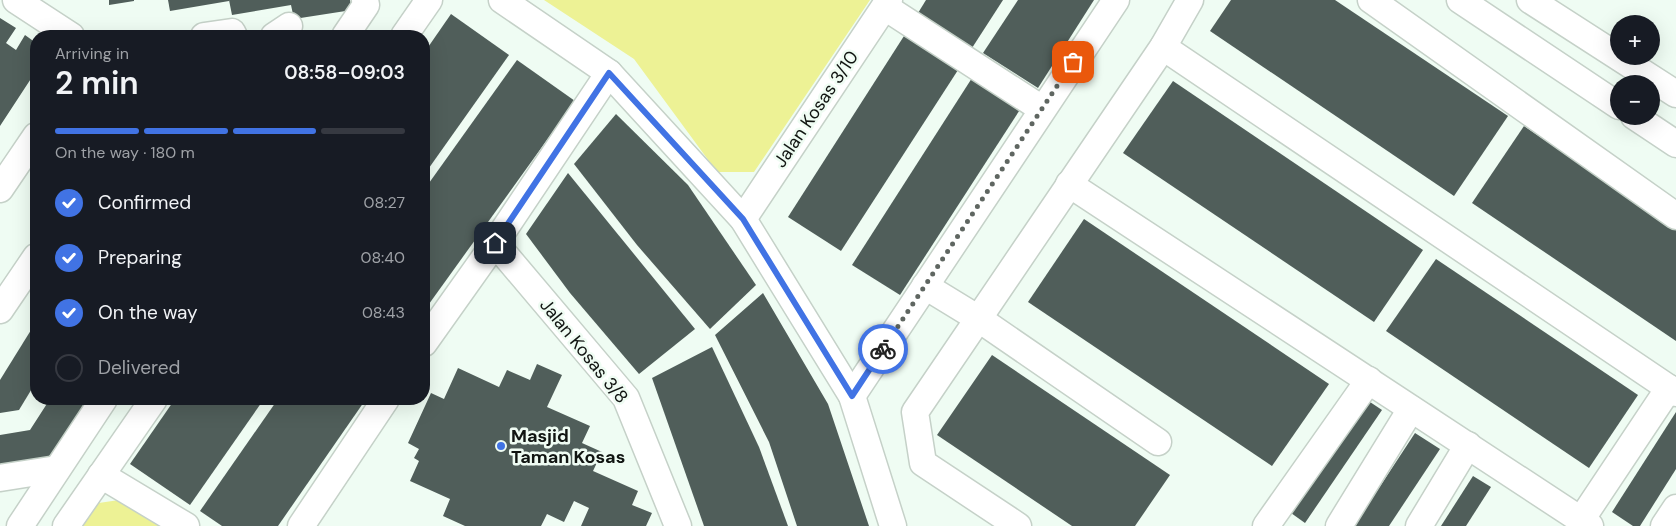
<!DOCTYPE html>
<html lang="en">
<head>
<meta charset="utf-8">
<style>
  :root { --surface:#171b24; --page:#20242c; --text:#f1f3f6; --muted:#9ea1a6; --line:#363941; --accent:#4173e4 }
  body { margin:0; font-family:"DM Sans",sans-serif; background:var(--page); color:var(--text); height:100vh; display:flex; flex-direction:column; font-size:19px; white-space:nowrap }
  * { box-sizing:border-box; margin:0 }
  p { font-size:16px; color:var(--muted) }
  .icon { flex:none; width:28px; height:28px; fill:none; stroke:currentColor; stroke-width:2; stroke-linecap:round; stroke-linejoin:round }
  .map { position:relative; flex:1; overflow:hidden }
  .sheet { position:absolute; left:30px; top:30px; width:400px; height:375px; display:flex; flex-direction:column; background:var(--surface); border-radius:20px; box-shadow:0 5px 20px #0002 }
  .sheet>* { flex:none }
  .fabs { position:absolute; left:1610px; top:15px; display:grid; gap:10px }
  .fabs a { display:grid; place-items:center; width:50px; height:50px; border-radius:50%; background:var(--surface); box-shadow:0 5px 20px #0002; font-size:25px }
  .pin { position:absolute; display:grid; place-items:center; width:42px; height:42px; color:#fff; margin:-21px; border-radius:10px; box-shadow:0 2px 8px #0006 }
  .courier { position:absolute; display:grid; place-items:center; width:50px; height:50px; margin:-25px; border:4px solid #4173e4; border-radius:50%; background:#fff; color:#222; box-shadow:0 1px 6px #0007 }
  .summary em { font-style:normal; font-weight:600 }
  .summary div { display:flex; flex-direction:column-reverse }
  .summary { display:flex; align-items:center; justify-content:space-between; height:85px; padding:0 25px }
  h1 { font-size:32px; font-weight:600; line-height:38px }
  .bar { display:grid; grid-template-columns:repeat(4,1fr); gap:8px 5px; align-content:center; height:60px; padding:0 25px }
  .bar i { height:6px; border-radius:4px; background:var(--line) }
  .bar .selected { background:var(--accent) }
  .bar p { grid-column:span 4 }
  ol { padding:0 25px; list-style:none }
  li { display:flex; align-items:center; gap:15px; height:55px }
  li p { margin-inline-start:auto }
  li .icon { padding:5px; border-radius:50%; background:var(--accent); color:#fff; stroke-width:4 }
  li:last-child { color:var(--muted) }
  li i { width:28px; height:28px; border:2px solid var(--line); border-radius:50% }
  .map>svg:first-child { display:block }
  .green { fill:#edf295 }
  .building { fill:#505e5a }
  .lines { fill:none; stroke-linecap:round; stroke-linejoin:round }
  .minor-casing { stroke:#c5d1c8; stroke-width:29 }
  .minor { stroke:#fff; stroke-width:26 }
  .done { stroke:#5f6661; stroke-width:5; stroke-dasharray:0 9 }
  .route { stroke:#4173e4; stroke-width:6 }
  .poi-dot { fill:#4173e4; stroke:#effcf3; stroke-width:2 }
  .labels { text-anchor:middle; stroke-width:5; stroke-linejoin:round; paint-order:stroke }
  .street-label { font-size:18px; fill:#111512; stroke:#effcf3 }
  .poi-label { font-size:18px; font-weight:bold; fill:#111512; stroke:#effcf3; text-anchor:start }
</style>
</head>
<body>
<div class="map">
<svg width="1676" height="526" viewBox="0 0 1676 526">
  <rect width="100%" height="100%" fill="#effcf3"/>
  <!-- green -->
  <g class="green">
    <polygon points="544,0 870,0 754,172 717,172 634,59"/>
    <polygon points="119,500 160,526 77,526 92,504"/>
  </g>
  <!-- building -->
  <g class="building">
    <polygon points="109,0 134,0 134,1 109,5"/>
    <polygon points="168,0 229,0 229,1 170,11"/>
    <polygon points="229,0 350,0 352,10 294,19 291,5 232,15"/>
    <polygon points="926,0 1003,0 972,48 918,13"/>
    <polygon points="1018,0 1094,0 1038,88 983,53"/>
    <polygon points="1231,0 1335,0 1508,116 1454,196 1210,31"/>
    <polygon points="451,14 509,55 424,175 424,53"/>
    <polygon points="0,18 16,28 6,43 16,50 25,35 36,43 36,71 0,126"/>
    <polygon points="904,36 958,70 841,251 788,217"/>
    <polygon points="517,60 575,101 429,304 424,300 424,190"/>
    <polygon points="972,78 1021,108 900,295 852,265"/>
    <polygon points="1173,81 1423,250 1374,322 1123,153"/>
    <polygon points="616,114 688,185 756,285 710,329 637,245 574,164"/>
    <polygon points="1524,126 1676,229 1676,341 1472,203"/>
    <polygon points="568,173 695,329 639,374 570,293 526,234"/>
    <polygon points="1084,219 1329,384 1272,466 1028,302"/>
    <polygon points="1436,259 1638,395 1589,468 1386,331"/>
    <polygon points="763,293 828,404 869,526 797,526 769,442 715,335"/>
    <polygon points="36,322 36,382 19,410 0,413 0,380"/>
    <polygon points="712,347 759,447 788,526 704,526 652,378"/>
    <polygon points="992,355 1170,475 1135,526 1072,526 937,435"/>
    <polygon points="537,364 562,375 547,407 590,426 582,443 602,452 593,471 638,491 632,505 652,513 646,526 581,526 589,508 574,501 564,522 547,514 541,526 465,526 443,516 450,499 410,481 419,461 414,458 419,449 408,443 431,393 444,399 458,368 499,387 507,370 530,380"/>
    <polygon points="50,399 88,399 50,458 0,466 0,435 30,430"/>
    <polygon points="175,399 264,399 190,505 130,464"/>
    <polygon points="278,399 366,399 278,526 222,526 200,511"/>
    <polygon points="1367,400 1382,410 1305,523 1291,513"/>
    <polygon points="1676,412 1676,469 1640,526 1633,526 1612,512"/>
    <polygon points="1415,433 1440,449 1389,526 1354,526"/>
    <polygon points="1473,476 1491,487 1466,526 1441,526"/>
  </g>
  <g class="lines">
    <!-- minor casing -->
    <g class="minor-casing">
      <g id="minor">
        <polyline points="16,0 71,36"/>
        <polyline points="502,0 609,73 743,219 852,396 893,526"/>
        <polyline points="1371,0 1676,216"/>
        <polyline points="1460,0 1619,106"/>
        <polyline points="1530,0 1676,94"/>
        <polyline points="885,7 1042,109"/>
        <polyline points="204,36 232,32 234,36"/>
        <polyline points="274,36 289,26"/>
        <polyline points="345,36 366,5 365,0"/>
        <polyline points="404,36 429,0"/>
        <polyline points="1163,47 1676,393"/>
        <polyline points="1634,116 1676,144"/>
        <polyline points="1069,184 1590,526"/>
        <polyline points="0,189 36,136"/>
        <polyline points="743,219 889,0"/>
        <polyline points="495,243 626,398 678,526"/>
        <polyline points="925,286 979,319 1158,442"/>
        <polyline points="0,310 36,257"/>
        <polyline points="424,343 495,243 609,73"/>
        <polyline points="852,396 1116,0"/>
        <polyline points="101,475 186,526"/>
        <polyline points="0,478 57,469"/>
        <polyline points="1581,520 1669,388"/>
        <polyline points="20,526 104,399"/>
        <polyline points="66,526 154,399"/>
        <polyline points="301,526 386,399"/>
        <polyline points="1018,526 923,463 915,412 1163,47 1190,0"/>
        <polyline points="1266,526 1369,380"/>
        <polyline points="1339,526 1411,409"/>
        <polyline points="1419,526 1468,445"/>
        <polyline points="1664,526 1676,508"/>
      </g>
    </g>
    <!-- minor -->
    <use href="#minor" class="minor"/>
  </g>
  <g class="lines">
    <!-- done -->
    <polyline class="done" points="883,349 1073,62"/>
    <!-- route -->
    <polyline class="route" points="495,243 609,73 743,219 852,396 883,349"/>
  </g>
  <!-- markers -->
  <circle class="poi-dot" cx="501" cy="446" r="5"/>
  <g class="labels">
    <!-- street labels -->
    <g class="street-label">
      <text transform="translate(816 109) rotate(-56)" y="6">Jalan Kosas 3/10</text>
      <text transform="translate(584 351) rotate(51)" y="6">Jalan Kosas 3/8</text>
    </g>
    <!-- poi labels -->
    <g class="poi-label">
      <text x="511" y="442">Masjid<tspan x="511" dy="21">Taman Kosas</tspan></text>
    </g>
  </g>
</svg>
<div class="fabs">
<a>+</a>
<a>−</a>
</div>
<div class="pin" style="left:1073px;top:62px;background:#ea580c"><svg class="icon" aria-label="bag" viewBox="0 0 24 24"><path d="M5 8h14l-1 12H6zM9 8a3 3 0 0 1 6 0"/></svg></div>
<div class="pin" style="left:495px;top:243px;background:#1f2937"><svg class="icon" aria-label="home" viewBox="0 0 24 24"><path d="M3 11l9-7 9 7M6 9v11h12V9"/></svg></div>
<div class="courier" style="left:883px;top:349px"><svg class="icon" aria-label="bike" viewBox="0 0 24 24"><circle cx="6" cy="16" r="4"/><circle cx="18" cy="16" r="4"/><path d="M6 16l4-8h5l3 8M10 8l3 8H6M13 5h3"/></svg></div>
<section class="sheet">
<div class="summary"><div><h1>2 min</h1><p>Arriving in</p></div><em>08:58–09:03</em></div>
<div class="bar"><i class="selected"></i><i class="selected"></i><i class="selected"></i><i></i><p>On the way · 180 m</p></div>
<ol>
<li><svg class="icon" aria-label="check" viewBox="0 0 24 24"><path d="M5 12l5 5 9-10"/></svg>Confirmed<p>08:27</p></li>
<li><svg class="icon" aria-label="check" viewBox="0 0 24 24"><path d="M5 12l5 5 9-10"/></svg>Preparing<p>08:40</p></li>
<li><svg class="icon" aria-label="check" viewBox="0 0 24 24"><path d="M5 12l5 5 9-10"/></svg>On the way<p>08:43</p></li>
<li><i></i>Delivered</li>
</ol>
</section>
</div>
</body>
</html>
